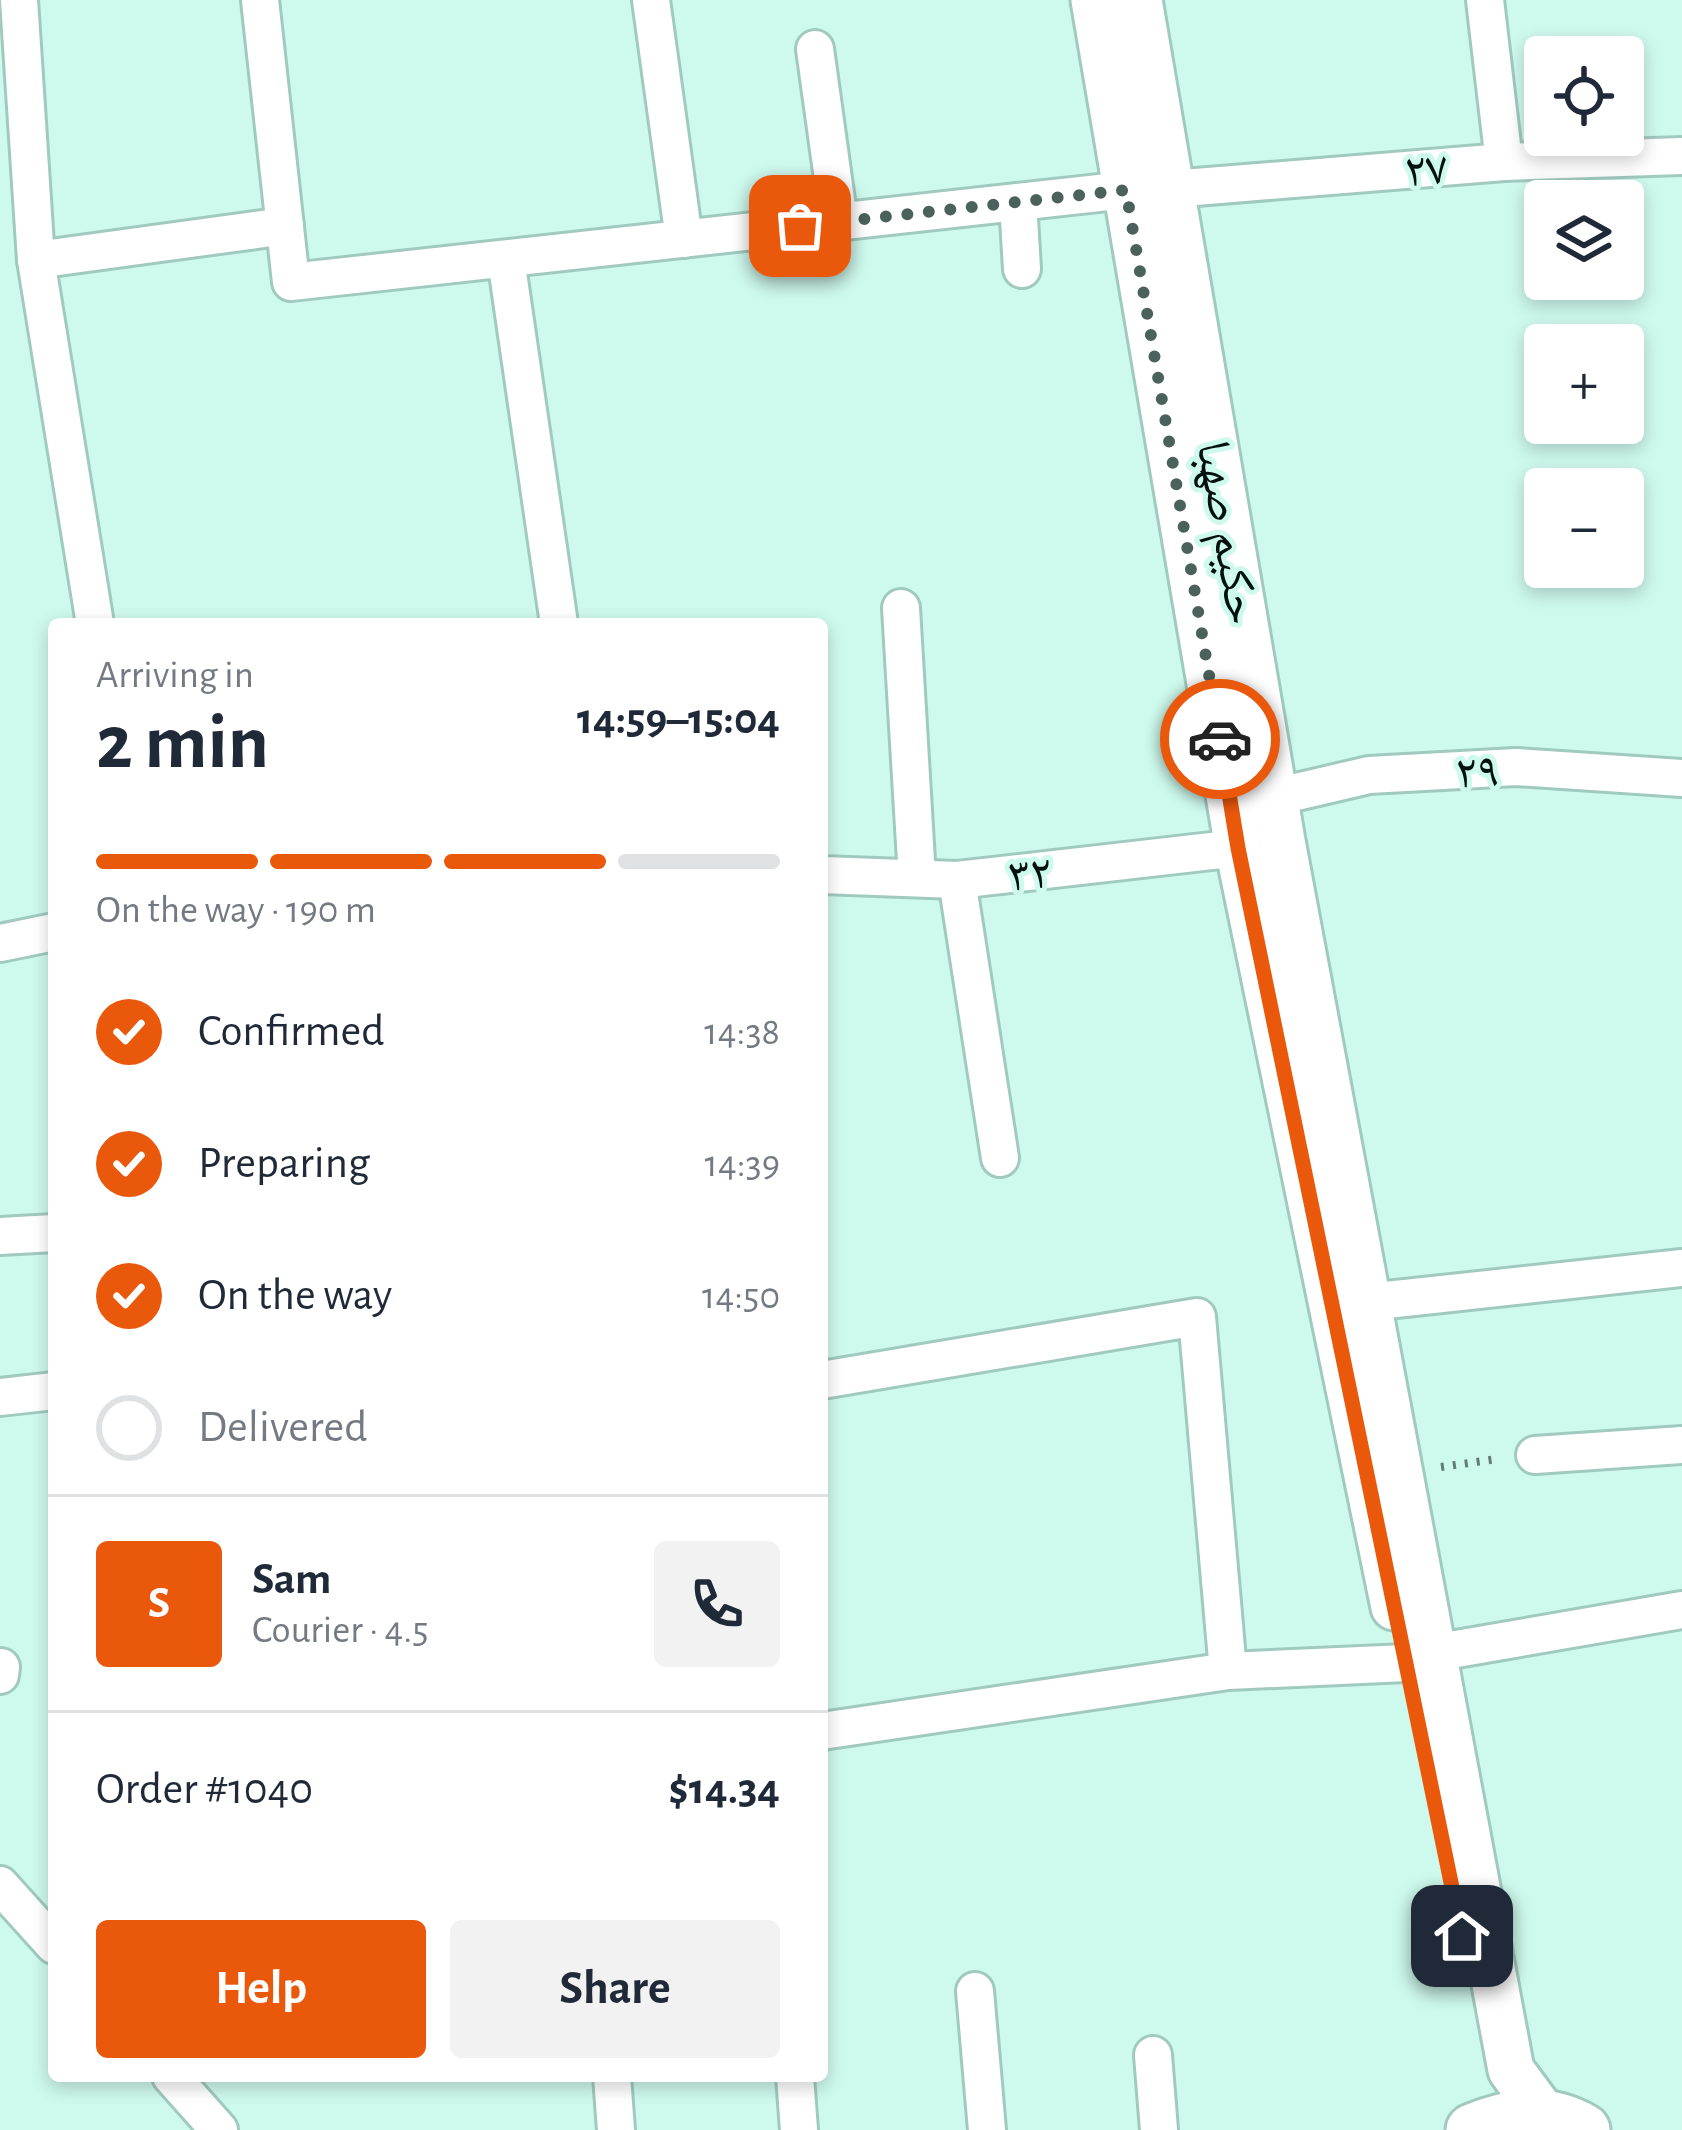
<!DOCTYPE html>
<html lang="en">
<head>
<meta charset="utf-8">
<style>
  :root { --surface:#fff; --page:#f2f2f3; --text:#1f2937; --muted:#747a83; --line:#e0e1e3; --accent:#ea580c }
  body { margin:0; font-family:"Alegreya Sans","Noto Naskh Arabic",sans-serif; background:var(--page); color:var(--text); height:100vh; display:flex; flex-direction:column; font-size:45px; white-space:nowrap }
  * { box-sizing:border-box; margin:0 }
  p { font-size:39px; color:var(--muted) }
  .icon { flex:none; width:66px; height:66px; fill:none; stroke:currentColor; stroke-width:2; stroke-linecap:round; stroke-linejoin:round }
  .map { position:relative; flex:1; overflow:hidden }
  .panel { position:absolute; left:48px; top:618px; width:780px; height:1464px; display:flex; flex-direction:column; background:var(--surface); border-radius:12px; box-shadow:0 6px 18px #0003 }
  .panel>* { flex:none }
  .buttons { position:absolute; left:1524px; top:36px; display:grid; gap:24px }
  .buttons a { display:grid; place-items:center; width:120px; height:120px; border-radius:12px; background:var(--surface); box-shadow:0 6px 18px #0003; font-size:60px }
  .pin { position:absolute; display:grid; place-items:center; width:102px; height:102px; color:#fff; margin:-51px; border-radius:24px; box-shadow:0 6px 18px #0006 }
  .courier { position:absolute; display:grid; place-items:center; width:120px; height:120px; margin:-60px; border:9px solid #ea580c; border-radius:50%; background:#fff; color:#222; box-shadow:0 3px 15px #0007 }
  .headline em { font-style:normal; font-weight:700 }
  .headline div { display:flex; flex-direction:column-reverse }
  .headline { display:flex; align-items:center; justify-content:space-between; height:204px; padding:0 48px }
  h1 { font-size:78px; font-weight:700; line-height:90px }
  .bar { display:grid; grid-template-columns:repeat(4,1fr); gap:18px 12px; align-content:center; height:144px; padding:0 48px }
  .bar i { height:15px; border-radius:9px; background:var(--line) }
  .bar .current { background:var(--accent) }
  .bar p { grid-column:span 4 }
  .line { display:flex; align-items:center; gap:30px; padding:0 48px; border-top:3px solid var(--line) }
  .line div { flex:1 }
  .round { display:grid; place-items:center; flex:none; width:126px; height:126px; border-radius:12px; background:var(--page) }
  ol { padding:0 48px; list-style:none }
  li { display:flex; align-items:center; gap:36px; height:132px }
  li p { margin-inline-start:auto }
  li .icon { padding:12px; border-radius:50%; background:var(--accent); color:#fff; stroke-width:4 }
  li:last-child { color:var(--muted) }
  li i { width:66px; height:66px; border:6px solid var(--line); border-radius:50% }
  .primary-button { display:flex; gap:24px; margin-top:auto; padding:24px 48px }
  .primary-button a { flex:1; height:138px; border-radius:12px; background:var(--accent); color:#fff; font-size:48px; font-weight:700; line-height:138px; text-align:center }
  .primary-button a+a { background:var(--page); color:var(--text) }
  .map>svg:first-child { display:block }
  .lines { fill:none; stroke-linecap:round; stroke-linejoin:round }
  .minor-casing { stroke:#a1cabf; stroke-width:42 }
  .tertiary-casing { stroke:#a1cabf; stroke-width:51 }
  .secondary-casing { stroke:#a1cabf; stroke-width:57 }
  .path { stroke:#627d76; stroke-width:8; stroke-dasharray:3 9; stroke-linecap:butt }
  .minor { stroke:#fff; stroke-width:36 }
  .tertiary { stroke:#fff; stroke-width:45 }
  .secondary { stroke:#fff; stroke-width:51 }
  .done { stroke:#4a625b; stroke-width:12; stroke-dasharray:0 21.6 }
  .route { stroke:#ea580c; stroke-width:15 }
  .labels { text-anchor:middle; stroke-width:10; stroke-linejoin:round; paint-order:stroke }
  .street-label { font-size:48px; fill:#03110d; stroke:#cef9ed }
</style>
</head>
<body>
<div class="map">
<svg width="1682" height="2130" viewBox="0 0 1682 2130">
  <rect width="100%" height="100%" fill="#cef9ed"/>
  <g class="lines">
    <!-- minor casing -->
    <g class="minor-casing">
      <g id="minor">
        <polyline points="19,0 36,260 95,624"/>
        <polyline points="260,0 291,282 1126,190"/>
        <polyline points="651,0 684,239"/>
        <polyline points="1485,0 1504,162"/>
        <polyline points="815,49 839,222"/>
        <polyline points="1171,189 1504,162 1682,156"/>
        <polyline points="1018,202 1022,269"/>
        <polyline points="506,259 559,624"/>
        <polyline points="36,260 285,226"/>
        <polyline points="901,608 917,878"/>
        <polyline points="1275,797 1369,775 1516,767 1682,778"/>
        <polyline points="822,875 957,880 1238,848"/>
        <polyline points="957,880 1000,1158"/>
        <polyline points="0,943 54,932"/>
        <polyline points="0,1236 54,1233"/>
        <polyline points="1368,1302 1682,1268"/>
        <polyline points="822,1380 1197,1317 1228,1671"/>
        <polyline points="0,1397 54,1391"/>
        <polyline points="1535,1455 1682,1445"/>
        <polyline points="1433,1653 1682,1610"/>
        <polyline points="0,1675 1,1667"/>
        <polyline points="822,1731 1228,1671 1406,1663"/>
        <polyline points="0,1885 54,1945"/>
        <polyline points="975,1991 987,2130"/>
        <polyline points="1153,2055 1159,2130"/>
        <polyline points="171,2076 219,2130"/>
        <polyline points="612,2076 616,2130"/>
        <polyline points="795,2076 799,2130"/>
      </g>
    </g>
    <!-- tertiary casing -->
    <g class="tertiary-casing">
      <g id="tertiary">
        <polyline points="1094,0 1238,848 1394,1607"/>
        <polyline points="1139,0 1282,841 1511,2070 1545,2116"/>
      </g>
    </g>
    <!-- secondary casing -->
    <g class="secondary-casing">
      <path id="secondary" d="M1472,2130C1509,2114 1547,2108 1584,2130"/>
    </g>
    <!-- path -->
    <polyline class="path" points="1441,1467 1497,1459"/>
    <!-- minor -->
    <use href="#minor" class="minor"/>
    <!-- tertiary -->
    <use href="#tertiary" class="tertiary"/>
    <!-- secondary -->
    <use href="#secondary" class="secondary"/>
  </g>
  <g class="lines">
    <!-- done -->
    <polyline class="done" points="800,226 1126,190 1220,739"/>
    <!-- route -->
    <polyline class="route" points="1220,739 1238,848 1462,1936"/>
  </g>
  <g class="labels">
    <!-- street labels -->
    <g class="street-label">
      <text transform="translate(1426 168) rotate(-5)" y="17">۲۷</text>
      <text transform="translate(1230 532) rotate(80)" y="17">حکیم صهبا</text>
      <text transform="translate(1477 770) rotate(-3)" y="17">۲۹</text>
      <text transform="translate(1030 872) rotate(-6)" y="17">۳۲</text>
    </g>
  </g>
</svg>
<div class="buttons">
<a><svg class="icon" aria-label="locate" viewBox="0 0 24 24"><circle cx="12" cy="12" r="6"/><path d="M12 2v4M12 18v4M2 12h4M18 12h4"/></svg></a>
<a><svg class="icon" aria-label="layers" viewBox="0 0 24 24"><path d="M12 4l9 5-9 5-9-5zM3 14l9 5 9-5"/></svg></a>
<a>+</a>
<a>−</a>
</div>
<div class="pin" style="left:800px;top:226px;background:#ea580c"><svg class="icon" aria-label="bag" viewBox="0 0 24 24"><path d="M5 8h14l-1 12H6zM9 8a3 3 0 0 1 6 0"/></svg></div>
<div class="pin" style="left:1462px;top:1936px;background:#1f2937"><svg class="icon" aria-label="home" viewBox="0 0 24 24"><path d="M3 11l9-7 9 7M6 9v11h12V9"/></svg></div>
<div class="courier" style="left:1220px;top:739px"><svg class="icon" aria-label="car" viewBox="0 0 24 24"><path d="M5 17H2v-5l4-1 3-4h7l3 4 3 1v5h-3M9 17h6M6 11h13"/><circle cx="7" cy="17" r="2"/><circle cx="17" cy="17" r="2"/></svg></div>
<section class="panel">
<div class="headline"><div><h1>2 min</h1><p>Arriving in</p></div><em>14:59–15:04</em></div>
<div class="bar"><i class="current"></i><i class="current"></i><i class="current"></i><i></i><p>On the way · 190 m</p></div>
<ol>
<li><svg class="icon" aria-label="check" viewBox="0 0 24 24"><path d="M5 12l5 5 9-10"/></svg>Confirmed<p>14:38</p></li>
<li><svg class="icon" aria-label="check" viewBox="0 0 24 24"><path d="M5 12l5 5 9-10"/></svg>Preparing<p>14:39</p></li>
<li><svg class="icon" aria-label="check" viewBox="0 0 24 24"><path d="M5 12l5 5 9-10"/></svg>On the way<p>14:50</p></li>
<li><i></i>Delivered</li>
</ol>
<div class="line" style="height:216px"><b class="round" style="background:var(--accent);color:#fff">S</b><div><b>Sam</b><p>Courier · 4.5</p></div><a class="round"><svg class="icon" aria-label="phone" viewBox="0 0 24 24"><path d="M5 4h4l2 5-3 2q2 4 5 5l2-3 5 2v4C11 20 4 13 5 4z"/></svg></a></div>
<div class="line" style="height:156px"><div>Order #1040</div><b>$14.34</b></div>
<div class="primary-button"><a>Help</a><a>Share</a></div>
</section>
</div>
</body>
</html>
